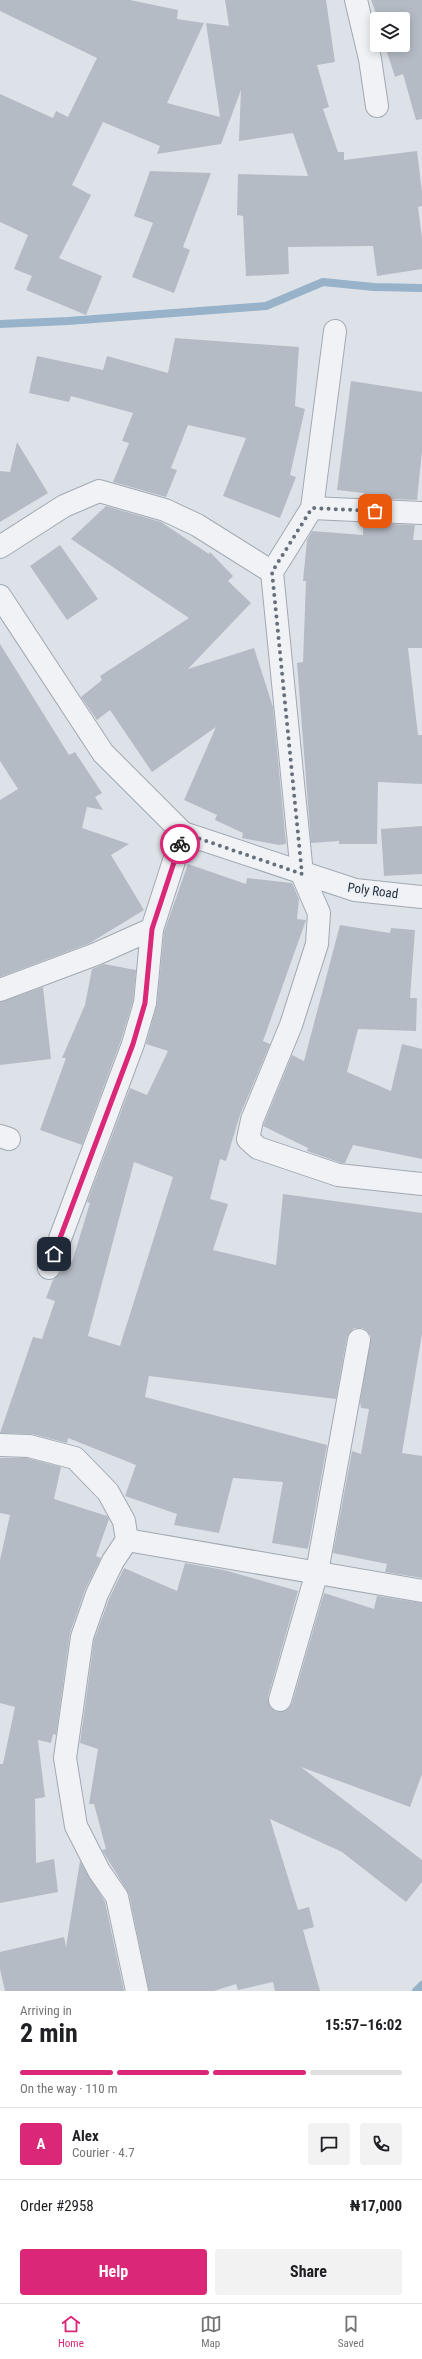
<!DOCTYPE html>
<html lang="en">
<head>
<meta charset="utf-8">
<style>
  :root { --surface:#fff; --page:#f2f2f2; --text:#202124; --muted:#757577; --line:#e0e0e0; --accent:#db2777 }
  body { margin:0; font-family:"Roboto Condensed",sans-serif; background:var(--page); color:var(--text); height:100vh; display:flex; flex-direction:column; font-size:15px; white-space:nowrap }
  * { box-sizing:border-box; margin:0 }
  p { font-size:13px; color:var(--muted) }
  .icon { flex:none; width:22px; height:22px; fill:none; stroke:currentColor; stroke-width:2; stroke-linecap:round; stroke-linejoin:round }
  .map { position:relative; height:1991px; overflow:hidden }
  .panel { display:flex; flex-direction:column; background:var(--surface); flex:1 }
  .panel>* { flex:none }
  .tools { position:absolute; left:370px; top:12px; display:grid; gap:8px }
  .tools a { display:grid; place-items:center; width:40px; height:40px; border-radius:4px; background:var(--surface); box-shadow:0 2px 10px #0003; font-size:20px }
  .pin { position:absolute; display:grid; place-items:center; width:34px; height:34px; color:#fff; margin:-17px; border-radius:8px; box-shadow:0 2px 6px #0006 }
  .courier { position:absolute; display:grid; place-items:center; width:40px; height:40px; margin:-20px; border:3px solid #db2777; border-radius:50%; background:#fff; color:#222; box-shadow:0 1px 5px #0007 }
  .overview em { font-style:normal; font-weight:700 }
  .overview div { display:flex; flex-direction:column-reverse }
  .overview { display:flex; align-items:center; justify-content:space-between; height:68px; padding:0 20px }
  h1 { font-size:26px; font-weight:700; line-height:30px }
  .bar { display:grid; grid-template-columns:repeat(4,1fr); gap:6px 4px; align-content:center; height:48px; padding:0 20px }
  .bar i { height:5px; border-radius:3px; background:var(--line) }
  .bar .active { background:var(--accent) }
  .bar p { grid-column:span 4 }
  .line { display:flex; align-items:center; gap:10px; padding:0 20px; border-top:1px solid var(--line) }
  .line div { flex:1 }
  .round { display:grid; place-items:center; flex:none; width:42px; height:42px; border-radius:4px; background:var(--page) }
  .cta { display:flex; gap:8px; margin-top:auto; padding:8px 20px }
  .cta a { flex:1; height:46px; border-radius:4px; background:var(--accent); color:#fff; font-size:16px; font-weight:700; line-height:46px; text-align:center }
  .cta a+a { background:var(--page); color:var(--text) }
  .tabs { display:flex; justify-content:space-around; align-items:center; height:56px; border-top:1px solid var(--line); background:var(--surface); font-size:11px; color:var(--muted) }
  .tabs a { display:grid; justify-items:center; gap:2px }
  .tabs .active { color:var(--accent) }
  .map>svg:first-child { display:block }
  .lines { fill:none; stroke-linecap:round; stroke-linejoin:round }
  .stream { stroke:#97b2c9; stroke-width:8 }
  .building { fill:#b5bbc5; fill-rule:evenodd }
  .minor-casing { stroke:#a2a9b2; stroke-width:24 }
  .minor { stroke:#f0f2f6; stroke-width:22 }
  .done { stroke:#666f7a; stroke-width:4; stroke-dasharray:0 7.2 }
  .route { stroke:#db2777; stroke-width:5 }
  .labels { text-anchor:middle; stroke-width:4; stroke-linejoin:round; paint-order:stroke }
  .street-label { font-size:13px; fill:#26313f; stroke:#edf1f5 }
</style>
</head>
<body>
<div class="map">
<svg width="422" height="1991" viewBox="0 0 422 1991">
  <rect width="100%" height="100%" fill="#dde2e8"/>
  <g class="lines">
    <!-- stream -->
    <g class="stream">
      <polyline points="0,324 68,321 266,306 323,282 374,287 422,288"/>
      <polyline points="416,1991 422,1985"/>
    </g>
  </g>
  <!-- building -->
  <g class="building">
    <polygon points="0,0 130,0 178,10 177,19 204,23 167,103 220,117 206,23 229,26 225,0 326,0 335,62 317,65 329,107 323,109 338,152 344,152 344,160 417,151 422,192 422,206 418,207 422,238 422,269 377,276 373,246 288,247 289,274 246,276 243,216 237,215 238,174 308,176 293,133 239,141 241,90 221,144 157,154 160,146 103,122 72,185 91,195 59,258 102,276 86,315 26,290 32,276 14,269 28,235 0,222 0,94 53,118 56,111 68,117 97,58 0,11"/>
    <polygon points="371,0 422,0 422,119 416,120 403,74 395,77 386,49 389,48 388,45 403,45 403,19 378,19"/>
    <polygon points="150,171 211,173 183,247 190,250 174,293 132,277 153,223 134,216"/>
    <polygon points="175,338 299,347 295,406 305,409 290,475 296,477 280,518 223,496 246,438 188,425 171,468 177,470 166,497 113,482 129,443 122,441 133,413 71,396 69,402 29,393 37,356 103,370 107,356 168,373"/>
    <polygon points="351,381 422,392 422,451 417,500 364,498 364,493 337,490"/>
    <polygon points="17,442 48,493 0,522 0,471 10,472"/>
    <polygon points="106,506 161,522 209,554 210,552 233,576 228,581 251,603 188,669 254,648 273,707 286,844 279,845 242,838 243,833 215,820 217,815 184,800 216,727 152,772 110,710 97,720 81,697 102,680 100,676 189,618 71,539"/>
    <polygon points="363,523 415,525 413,540 422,540 422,648 408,648 418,735 422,735 422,784 378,782 377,844 339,844 339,841 311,843 297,663 303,662 306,581 303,581 307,540 312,531 363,535"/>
    <polygon points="60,545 98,599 67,620 30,566"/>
    <polygon points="0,644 69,755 75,752 102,793 95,797 103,810 87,807 82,828 129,844 111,855 144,910 90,943 0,977 0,800 18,789 0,761"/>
    <polygon points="422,826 422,874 384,876 381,829"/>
    <path d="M188,864L246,884L247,878L292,883L299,899L297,919L306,920L263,1041L270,1044L240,1115L226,1161L220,1159L210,1199L228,1204L213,1250L276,1265L283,1194L422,1213V1334L402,1453L422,1456V1578L385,1572L387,1564L333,1553L352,1451L361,1454L369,1409L361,1408L360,1402L371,1336L367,1331L362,1328H354L347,1337L336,1399L149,1376L145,1397L327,1445L308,1549L272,1543L283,1482L233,1478L219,1533L174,1525L177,1514L125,1496L136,1465L68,1438L67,1443L32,1434L0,1433L33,1337L42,1339L55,1301L46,1298L53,1280L61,1273L65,1260L72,1262L90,1203L87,1202L130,1088L147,1095L168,1051L146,1044L157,1004L164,932ZM134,1162L173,1177L120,1346L88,1336Z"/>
    <polygon points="340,925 390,933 391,928 415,930 410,998 417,998 416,1031 358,1029 347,1072 391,1091 402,1044 422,1049 422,1159 353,1145 345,1163 341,1163 307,1151 308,1148 263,1126 292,1055 304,1061"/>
    <polygon points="104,964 136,970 133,1001 121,1040 82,1145 40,1130 66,1058 62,1058 85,1005 92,969"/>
    <polygon points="43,987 51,1059 0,1065 0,1002"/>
    <polygon points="0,1458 27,1458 61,1467 54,1499 107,1516 109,1519 96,1556 101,1558 85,1590 70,1633 56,1735 53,1734 51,1743 38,1740 45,1797 35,1799 36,1863 54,1859 58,1892 0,1903 0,1764 3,1764 15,1707 0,1703 0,1560 10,1515 0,1513"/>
    <polygon points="185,1563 224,1570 298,1591 268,1697 271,1708 277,1712 288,1709 292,1703 324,1593 374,1609 377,1596 422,1603 422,1774 410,1807 301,1767 422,1860 422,1882 406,1902 342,1852 270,1819 298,1910 309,1907 314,1927 303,1930 320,1991 275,1991 273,1982 238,1990 236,1984 214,1991 149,1991 129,1894 102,1850 106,1849 94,1804 89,1804 98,1749 80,1743 94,1640 109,1599 124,1568 177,1591"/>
    <polygon points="80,1861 105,1902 124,1991 5,1991 0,1969 0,1952 64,1937 66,1947"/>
  </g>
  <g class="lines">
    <!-- minor casing -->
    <g class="minor-casing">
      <g id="minor">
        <polyline points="356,0 370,59 377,106"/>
        <polyline points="335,331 312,508 272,572 302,874 319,913 317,944 291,1025 252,1120 248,1139 258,1148 338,1175 422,1184"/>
        <polyline points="312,508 422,513"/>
        <polyline points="0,547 64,506 99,491 165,510 197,525 272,572"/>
        <polyline points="0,596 103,753 183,833 355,890 422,897"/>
        <polyline points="0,990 96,954 152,929"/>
        <polyline points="0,1136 9,1139"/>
        <polyline points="49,1268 133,1044 145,1003 152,929 183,833"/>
        <polyline points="0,1445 29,1446 75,1458 108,1492 124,1521 127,1540 113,1561 97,1594 82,1637 65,1758 76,1826 99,1871 117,1897 137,1991"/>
        <polyline points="127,1540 422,1591"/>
        <polyline points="280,1700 317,1572 359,1340"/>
      </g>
    </g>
    <!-- minor -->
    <use href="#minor" class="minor"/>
  </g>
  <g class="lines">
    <!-- done -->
    <polyline class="done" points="180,844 183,833 302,874 272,572 312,508 375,511"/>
    <!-- route -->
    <polyline class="route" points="54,1254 133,1044 145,1003 152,929 180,844"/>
  </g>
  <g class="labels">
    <!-- street labels -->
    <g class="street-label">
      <text transform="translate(373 890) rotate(8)" y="5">Poly Road</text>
    </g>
  </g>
</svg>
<div class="tools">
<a><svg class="icon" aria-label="layers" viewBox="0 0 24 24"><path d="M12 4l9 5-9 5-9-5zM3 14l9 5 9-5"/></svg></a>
</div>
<div class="pin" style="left:375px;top:511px;background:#ea580c"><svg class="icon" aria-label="bag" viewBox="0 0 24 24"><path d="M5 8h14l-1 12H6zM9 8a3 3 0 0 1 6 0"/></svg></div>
<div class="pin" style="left:54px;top:1254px;background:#1f2937"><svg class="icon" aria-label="home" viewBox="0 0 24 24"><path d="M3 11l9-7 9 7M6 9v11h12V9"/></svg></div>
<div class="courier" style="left:180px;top:844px"><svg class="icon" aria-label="bike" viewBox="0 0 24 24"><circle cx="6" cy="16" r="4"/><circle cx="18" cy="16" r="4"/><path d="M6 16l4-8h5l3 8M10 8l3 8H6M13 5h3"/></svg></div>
</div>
<section class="panel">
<div class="overview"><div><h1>2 min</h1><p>Arriving in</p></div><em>15:57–16:02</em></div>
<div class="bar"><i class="active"></i><i class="active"></i><i class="active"></i><i></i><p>On the way · 110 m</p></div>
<div class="line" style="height:72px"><b class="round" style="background:var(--accent);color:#fff">A</b><div><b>Alex</b><p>Courier · 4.7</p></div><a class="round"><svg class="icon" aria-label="chat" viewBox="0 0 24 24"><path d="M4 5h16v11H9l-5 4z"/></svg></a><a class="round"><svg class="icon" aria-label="phone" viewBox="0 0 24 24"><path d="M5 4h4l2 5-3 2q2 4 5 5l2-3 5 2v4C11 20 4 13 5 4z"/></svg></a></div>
<div class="line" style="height:52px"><div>Order #2958</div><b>₦17,000</b></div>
<div class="cta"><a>Help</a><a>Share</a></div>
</section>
<nav class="tabs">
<a class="active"><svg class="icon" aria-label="home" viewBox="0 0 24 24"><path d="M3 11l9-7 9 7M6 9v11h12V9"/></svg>Home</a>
<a><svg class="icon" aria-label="map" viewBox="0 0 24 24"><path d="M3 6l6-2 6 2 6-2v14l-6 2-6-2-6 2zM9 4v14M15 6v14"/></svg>Map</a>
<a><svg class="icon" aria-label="saved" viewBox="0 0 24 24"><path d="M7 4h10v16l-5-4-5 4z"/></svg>Saved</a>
</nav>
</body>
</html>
